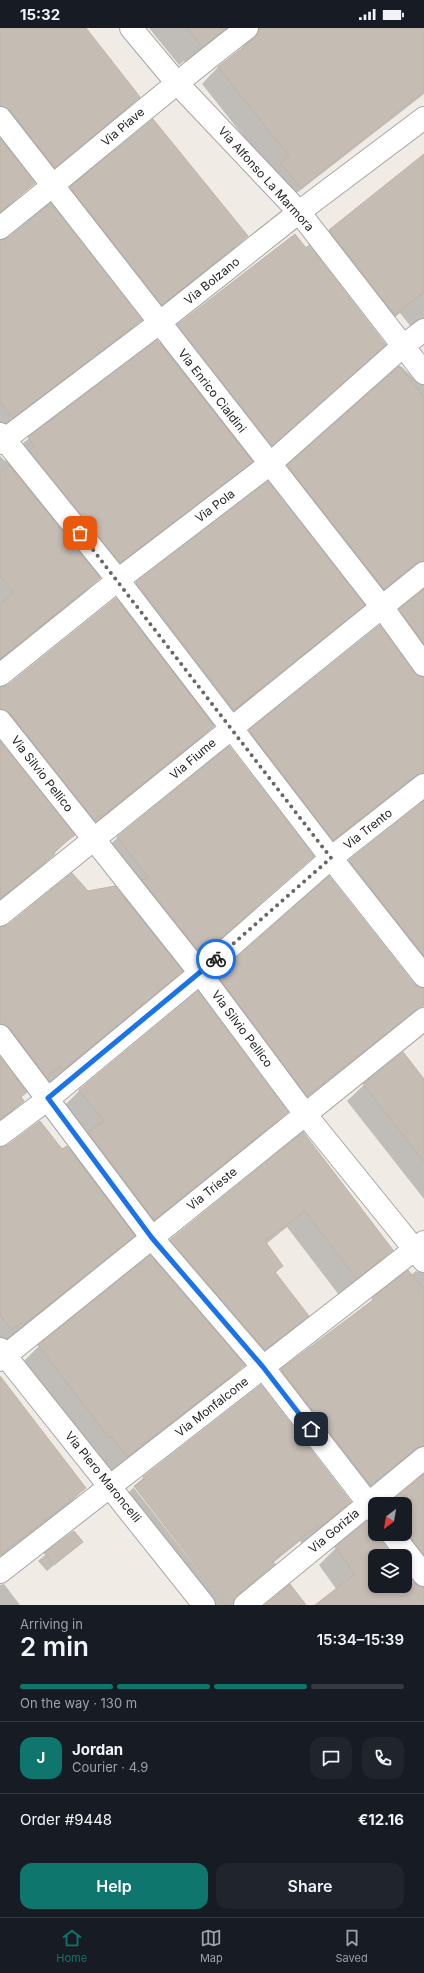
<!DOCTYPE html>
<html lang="en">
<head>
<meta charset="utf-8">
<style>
  :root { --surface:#171b24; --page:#20242c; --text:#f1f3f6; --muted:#9ea1a6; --line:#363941; --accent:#0f766e }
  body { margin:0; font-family:Inter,sans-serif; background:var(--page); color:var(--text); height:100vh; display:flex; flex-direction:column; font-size:15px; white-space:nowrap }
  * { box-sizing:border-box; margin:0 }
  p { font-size:13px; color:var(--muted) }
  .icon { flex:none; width:22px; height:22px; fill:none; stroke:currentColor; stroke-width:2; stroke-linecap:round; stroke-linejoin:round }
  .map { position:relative; height:1577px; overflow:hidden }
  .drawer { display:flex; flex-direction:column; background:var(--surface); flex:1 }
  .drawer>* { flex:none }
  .needle { width:26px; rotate:211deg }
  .fabs { position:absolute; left:368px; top:1469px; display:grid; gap:8px }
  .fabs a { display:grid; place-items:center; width:44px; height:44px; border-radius:8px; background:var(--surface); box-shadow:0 2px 6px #0003; font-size:20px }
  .pin { position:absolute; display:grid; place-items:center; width:34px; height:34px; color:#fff; margin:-17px; border-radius:8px; box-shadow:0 2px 6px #0006 }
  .courier { position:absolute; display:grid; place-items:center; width:40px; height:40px; margin:-20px; border:3px solid #1a73e8; border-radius:50%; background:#fff; color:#222; box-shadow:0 1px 5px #0007 }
  .overview em { font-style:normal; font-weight:600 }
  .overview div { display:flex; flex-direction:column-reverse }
  .overview { display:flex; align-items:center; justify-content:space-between; height:68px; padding:0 20px }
  h1 { font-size:26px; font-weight:600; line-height:30px }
  .bar { display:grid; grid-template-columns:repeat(4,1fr); gap:6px 4px; align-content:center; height:48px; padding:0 20px }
  .bar i { height:5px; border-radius:3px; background:var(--line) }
  .bar .on { background:var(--accent) }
  .bar p { grid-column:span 4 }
  .line { display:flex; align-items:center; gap:10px; padding:0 20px; border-top:1px solid var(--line) }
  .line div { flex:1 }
  .round { display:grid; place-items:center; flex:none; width:42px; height:42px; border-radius:12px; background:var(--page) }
  .action { display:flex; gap:8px; margin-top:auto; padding:8px 20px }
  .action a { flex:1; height:46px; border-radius:12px; background:var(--accent); color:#fff; font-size:16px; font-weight:600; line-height:46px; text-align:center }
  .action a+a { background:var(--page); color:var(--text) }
  .status { display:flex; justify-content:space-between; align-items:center; height:28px; padding:0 20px; background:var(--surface); direction:ltr }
  .status svg { height:11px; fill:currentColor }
  .tabs { display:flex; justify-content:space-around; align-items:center; height:56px; border-top:1px solid var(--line); background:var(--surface); font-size:11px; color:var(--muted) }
  .tabs a { display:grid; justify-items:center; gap:2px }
  .tabs .on { color:var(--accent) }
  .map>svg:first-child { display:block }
  .shadow { fill:#0003; fill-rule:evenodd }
  .building { fill:#c5bcb4; stroke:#c2b3a7 }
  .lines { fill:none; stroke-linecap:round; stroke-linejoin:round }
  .minor-casing { stroke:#a6a6a6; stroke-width:24 }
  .minor { stroke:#fff; stroke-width:22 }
  .done { stroke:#686764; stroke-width:4; stroke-dasharray:0 7.2 }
  .route { stroke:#1a73e8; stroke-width:5 }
  .labels { text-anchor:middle; stroke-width:3; stroke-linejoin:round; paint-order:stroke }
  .street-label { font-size:12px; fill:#1f1f1f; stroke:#fff }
</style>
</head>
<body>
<div class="status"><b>15:32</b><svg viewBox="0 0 49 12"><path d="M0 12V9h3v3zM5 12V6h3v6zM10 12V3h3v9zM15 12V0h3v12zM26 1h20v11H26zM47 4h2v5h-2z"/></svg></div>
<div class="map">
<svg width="424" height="1577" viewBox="0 0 424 1577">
  <rect width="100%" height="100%" fill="#f0ece5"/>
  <!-- shadow -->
  <g class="shadow">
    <polygon points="0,0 85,0 139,69 122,86 37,156 0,109"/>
    <polygon points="149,0 424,0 424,66 284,175 272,144 202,56 218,39 243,20 244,15 186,34 184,33 179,37"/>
    <polygon points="153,92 247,208 231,224 146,291 55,175 71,160"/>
    <polygon points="0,112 34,155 0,186"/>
    <polygon points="424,127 424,315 400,285 378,303 313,219 329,202"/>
    <polygon points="0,213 141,292 124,309 0,402"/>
    <polygon points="178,297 384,317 254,434 253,432 234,451 102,551 100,549 82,567 0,633 0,428 5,433 23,415 157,313 159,316"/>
    <polygon points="424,329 424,978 290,1083 201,964 218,948 413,956 420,961 333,849 349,833 420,777 421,772 317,828 233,719 250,703 379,598 419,650 420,649 383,598 420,566 421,560 367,577 272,454 401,338 415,352"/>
    <polygon points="268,455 363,577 346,594 216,699 214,697 196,715 84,806 82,804 77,808 0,711 0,660 8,658 118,574 136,555"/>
    <polygon points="0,715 73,807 37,843 0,873"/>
    <polygon points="229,719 313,828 184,943 183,942 164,960 46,1058 42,1054 29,1065 0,1027 0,900 87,865 124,871 130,865 100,827 117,810"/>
    <polygon points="403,1025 424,1052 424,1171 347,1073 364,1057"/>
    <polygon points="0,1030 23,1073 0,1095"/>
    <polygon points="80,1062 287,1084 270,1101 136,1209 135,1206 116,1225 6,1314 0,1314 0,1120 70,1123 85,1108 62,1080"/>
    <polygon points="303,1105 392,1222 374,1239 339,1267 287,1199 266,1216 282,1238 275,1245 307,1288 290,1305 247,1339 245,1336 228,1353 112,1444 96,1422 93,1424 24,1333 39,1318 152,1231 170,1212"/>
    <path d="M424,1239V1577H317L337,1562L319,1537L336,1520L367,1494L370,1495L375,1490V1506H405V1476H389L419,1452L420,1446L404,1435L398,1437L353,1474L264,1359L281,1342L364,1280L408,1243L411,1247L416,1243L419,1244ZM382,1512L395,1528H405V1541L418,1558L413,1555L405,1545V1558H375V1528H392L380,1513Z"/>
    <polygon points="0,1350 85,1460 68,1477 0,1529"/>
    <path d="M143,1450L350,1474L333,1491L302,1516L300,1513L273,1535L274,1536L256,1553L232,1573V1577H196L126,1467ZM135,1458L222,1570L221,1571L134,1460Z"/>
    <polygon points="73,1504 81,1514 47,1543 38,1533"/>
    <polygon points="4,1556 20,1577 0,1577 0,1557"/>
  </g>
  <!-- building -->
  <g class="building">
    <polygon points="0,0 86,0 140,69 55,140 10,82 0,78"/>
    <polygon points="187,0 227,0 202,19"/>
    <polygon points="259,0 424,0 424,63 301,160 280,135 289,128 218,39 255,10"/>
    <polygon points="153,91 248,208 162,277 70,159"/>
    <polygon points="0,110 35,155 0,184"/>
    <polygon points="424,126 424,264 395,287 329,202"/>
    <polygon points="51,175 142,292 13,390 0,374 0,212 8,210"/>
    <polygon points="295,206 306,220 309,217 386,317 272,418 177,297"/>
    <polygon points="157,312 253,434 120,535 29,422 34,418 28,409"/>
    <polygon points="399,338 424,369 424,533 416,535 384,561 287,437"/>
    <polygon points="9,437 100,550 0,631 0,576 14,565 0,548 0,445"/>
    <polygon points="268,453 365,577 234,682 136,554"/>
    <polygon points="424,561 424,616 399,581"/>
    <polygon points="116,570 214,698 101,789 100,787 94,792 10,685 0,681 0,659 8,657"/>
    <polygon points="380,597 414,644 419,648 424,649 424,745 416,747 333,812 249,702"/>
    <polygon points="0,713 75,807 53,824 55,826 0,871"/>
    <polygon points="229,718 314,828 202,927 142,852 149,850 117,809"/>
    <polygon points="424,773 424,928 349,832"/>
    <polygon points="72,845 88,863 115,858 183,943 63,1042 60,1038 46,1049 10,1000 0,996 0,899 8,897"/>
    <polygon points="329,848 414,956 424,960 424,976 307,1068 217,947"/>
    <polygon points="198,963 288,1084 154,1192 88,1104 104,1093 79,1062"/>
    <polygon points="403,1024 424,1051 424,1134 363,1056"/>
    <polygon points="0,1029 27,1064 21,1069 24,1073 0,1091"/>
    <polygon points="40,1093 62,1121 67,1118 135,1208 23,1297 21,1295 12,1302 0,1287 0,1119 8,1117"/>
    <polygon points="303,1104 393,1222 357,1251 305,1183 265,1213 283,1238 275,1244 309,1288 265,1322 170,1212"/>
    <polygon points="150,1227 245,1337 127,1429 111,1408 109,1410 38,1317"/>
    <polygon points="408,1242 424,1262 424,1418 416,1420 371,1458 281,1341 373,1272 372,1270"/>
    <polygon points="0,1348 86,1460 0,1527"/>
    <polygon points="261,1357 351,1474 320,1499 318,1497 272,1533 275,1536 237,1567 233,1577 226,1577 134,1458 144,1451 143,1449"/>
    <polygon points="424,1446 424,1527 405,1502 405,1476 388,1476"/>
    <polygon points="367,1493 375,1496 375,1506 380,1506 382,1514 393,1528 375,1528 375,1558 405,1558 405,1543 414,1555 424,1559 424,1577 315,1577 355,1546 335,1519"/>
    <polygon points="74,1503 83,1514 54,1537 44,1525"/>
    <polygon points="290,1556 306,1577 265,1577"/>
  </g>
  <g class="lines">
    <!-- minor casing -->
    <g class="minor-casing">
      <g id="minor">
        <polyline points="131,0 176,54 299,184 424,345"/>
        <polyline points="0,90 382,579 424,637"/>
        <path d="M0,200C83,134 163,64 247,0"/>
        <polyline points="0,406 118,552 331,830 424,948"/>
        <polyline points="0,415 159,295 299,184 424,90"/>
        <polyline points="0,647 118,552 270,436 403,318 424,302"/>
        <polyline points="0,693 200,945 305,1086 424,1233"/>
        <polyline points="0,887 424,545"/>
        <polyline points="0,1008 152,1210 263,1339 375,1484"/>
        <polyline points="0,1107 48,1071 200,945 331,830 424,757"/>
        <polyline points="0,1321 204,1577"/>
        <polyline points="0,1332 424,991"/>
        <polyline points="392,1506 424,1547"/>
        <polyline points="0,1544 424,1214"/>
        <polyline points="245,1577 424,1430"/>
      </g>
    </g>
    <!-- minor -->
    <use href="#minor" class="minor"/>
  </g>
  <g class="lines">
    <!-- done -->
    <polyline class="done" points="80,505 331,830 216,931"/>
    <!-- route -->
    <polyline class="route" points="216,931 48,1070 152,1210 263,1339 311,1401"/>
  </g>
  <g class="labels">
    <!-- street labels -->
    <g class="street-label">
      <text transform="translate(123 99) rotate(-40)" y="4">Via Piave</text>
      <text transform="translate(266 151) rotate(48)" y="4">Via Alfonso La Marmora</text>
      <text transform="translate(212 253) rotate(-39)" y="4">Via Bolzano</text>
      <text transform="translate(212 363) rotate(52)" y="4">Via Enrico Cialdini</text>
      <text transform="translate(215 478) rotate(-37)" y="4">Via Pola</text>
      <text transform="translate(193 731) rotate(-40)" y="4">Via Fiume</text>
      <text transform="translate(42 746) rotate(52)" y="4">Via Silvio Pellico</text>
      <text transform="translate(368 801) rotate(-38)" y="4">Via Trento</text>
      <text transform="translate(242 1001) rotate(53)" y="4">Via Silvio Pellico</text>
      <text transform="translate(212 1161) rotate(-39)" y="4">Via Trieste</text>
      <text transform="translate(212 1379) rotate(-38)" y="4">Via Monfalcone</text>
      <text transform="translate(103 1449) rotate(51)" y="4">Via Piero Maroncelli</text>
      <text transform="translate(334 1503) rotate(-40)" y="4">Via Gorizia</text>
    </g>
  </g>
</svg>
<div class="fabs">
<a><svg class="needle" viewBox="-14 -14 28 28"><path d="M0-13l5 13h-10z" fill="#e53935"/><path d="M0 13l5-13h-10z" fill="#9ea1a6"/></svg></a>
<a><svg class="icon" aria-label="layers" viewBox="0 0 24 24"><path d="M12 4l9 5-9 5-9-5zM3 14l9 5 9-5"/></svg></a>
</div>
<div class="pin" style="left:80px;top:505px;background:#ea580c"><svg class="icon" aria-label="bag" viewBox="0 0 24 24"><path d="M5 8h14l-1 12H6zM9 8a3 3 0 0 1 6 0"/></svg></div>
<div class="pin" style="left:311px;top:1401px;background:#1f2937"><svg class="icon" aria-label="home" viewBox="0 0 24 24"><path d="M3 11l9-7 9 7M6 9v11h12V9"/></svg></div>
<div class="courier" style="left:216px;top:931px"><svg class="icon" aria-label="bike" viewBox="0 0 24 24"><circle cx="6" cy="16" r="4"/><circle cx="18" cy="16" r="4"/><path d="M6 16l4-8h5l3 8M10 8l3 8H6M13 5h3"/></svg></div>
</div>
<section class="drawer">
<div class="overview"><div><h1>2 min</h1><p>Arriving in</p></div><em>15:34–15:39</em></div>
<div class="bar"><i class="on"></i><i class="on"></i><i class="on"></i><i></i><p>On the way · 130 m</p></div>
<div class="line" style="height:72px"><b class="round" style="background:var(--accent);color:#fff">J</b><div><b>Jordan</b><p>Courier · 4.9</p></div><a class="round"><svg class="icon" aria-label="chat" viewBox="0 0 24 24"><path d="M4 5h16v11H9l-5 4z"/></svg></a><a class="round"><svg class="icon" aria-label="phone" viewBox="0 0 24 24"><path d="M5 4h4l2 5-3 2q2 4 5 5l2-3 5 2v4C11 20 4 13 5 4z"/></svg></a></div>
<div class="line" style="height:52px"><div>Order #9448</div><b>€12.16</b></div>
<div class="action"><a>Help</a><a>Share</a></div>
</section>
<nav class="tabs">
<a class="on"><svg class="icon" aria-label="home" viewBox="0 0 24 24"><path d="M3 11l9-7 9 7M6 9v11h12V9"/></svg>Home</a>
<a><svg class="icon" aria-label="map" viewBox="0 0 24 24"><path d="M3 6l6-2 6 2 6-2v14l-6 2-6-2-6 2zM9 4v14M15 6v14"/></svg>Map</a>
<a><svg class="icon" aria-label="saved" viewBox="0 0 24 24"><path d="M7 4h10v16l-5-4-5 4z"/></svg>Saved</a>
</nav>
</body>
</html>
